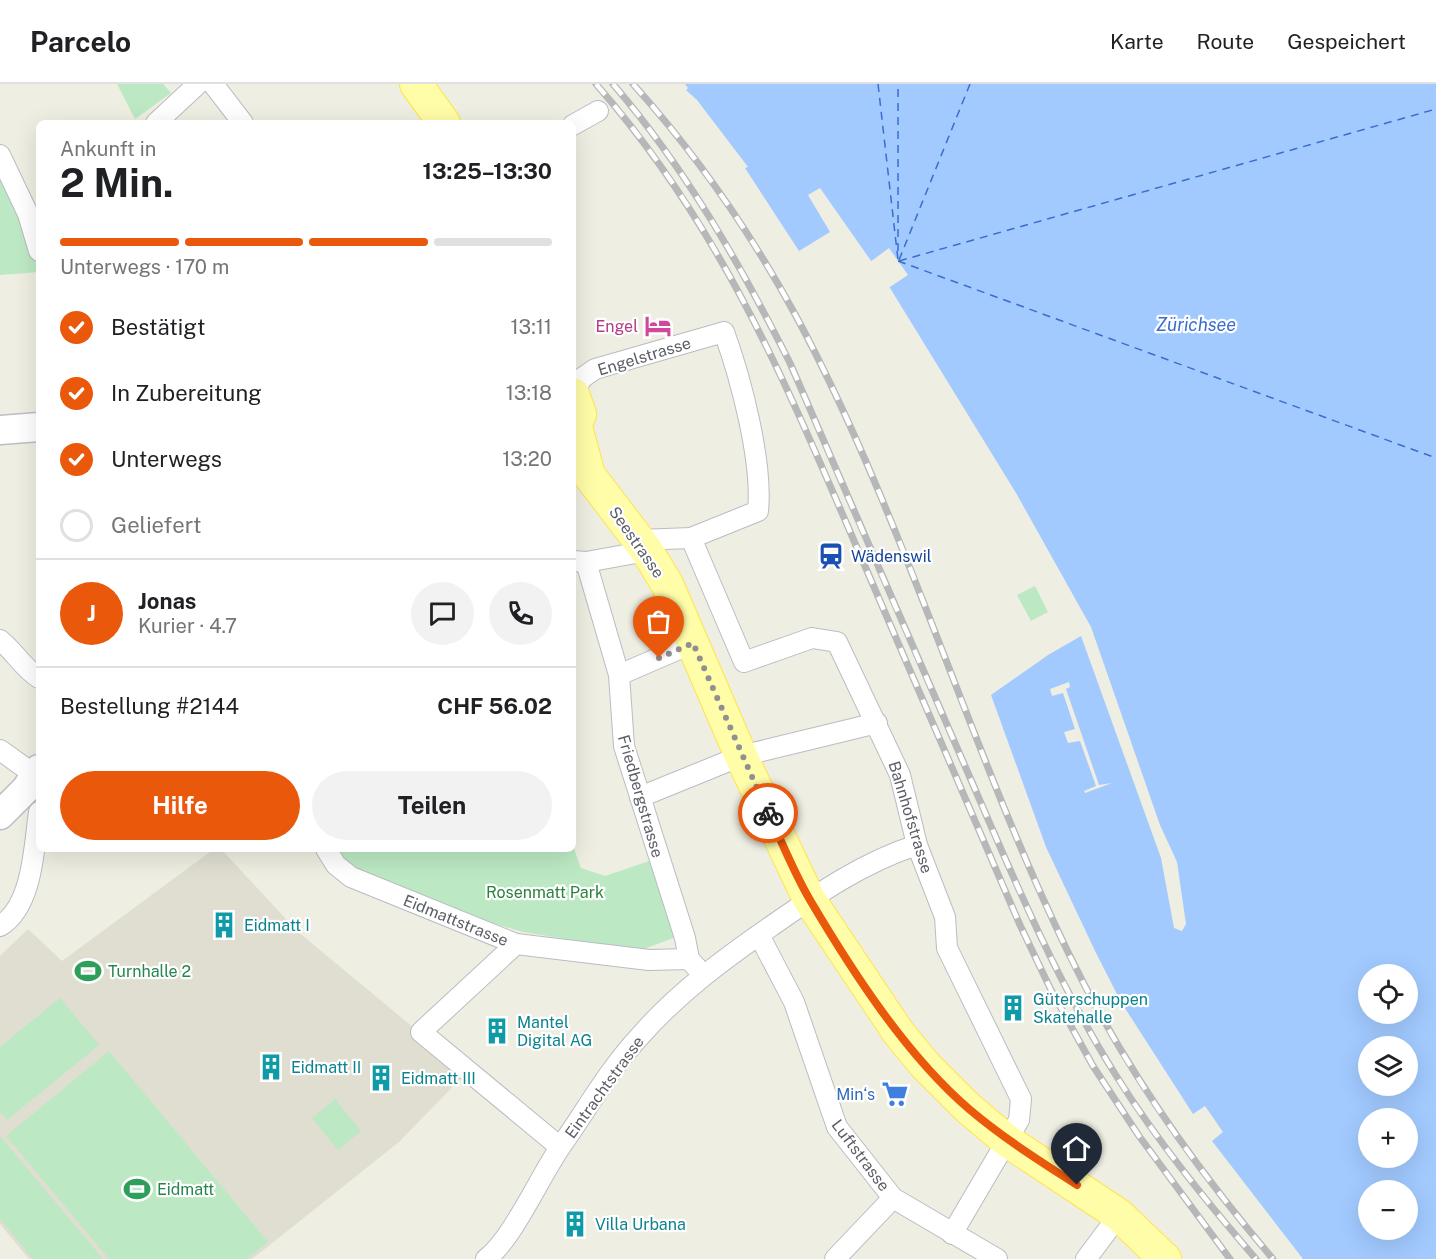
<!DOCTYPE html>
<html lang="de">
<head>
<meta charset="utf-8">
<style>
  :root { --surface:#fff; --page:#f2f2f2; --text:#202124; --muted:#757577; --line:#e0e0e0; --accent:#ea580c }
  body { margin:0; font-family:"Public Sans",sans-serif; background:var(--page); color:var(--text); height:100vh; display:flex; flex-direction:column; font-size:22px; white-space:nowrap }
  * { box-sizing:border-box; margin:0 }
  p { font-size:20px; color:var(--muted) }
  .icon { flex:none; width:33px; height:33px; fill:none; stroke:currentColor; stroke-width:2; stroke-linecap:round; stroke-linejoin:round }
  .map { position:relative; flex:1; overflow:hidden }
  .side { position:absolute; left:36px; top:36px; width:540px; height:732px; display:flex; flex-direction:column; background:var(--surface); border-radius:9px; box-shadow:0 6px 24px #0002 }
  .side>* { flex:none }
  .fabs { position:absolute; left:1358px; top:880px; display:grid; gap:12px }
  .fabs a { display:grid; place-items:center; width:60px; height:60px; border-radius:50%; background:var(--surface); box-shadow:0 6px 24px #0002; font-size:30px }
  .pin { position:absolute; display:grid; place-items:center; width:51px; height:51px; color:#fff; margin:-62px -26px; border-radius:50% 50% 50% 0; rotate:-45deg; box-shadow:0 0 6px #0007 }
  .pin .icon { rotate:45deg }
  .courier { position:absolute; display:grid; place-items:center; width:60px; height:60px; margin:-30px; border:4px solid #ea580c; border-radius:50%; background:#fff; color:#222; box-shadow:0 2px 8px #0007 }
  .headline em { font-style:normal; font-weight:700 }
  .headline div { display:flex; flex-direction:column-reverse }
  .headline { display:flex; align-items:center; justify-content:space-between; height:102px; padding:0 24px }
  h1 { font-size:39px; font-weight:700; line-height:45px }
  .bar { display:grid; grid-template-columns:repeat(4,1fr); gap:9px 6px; align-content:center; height:72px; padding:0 24px }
  .bar i { height:8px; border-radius:4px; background:var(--line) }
  .bar .current { background:var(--accent) }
  .bar p { grid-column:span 4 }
  .line { display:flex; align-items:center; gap:15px; padding:0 24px; border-top:2px solid var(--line) }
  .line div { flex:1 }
  .round { display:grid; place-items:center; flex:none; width:63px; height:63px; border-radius:32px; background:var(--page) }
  ol { padding:0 24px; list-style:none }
  li { display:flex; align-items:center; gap:18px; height:66px }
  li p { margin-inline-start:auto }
  li .icon { padding:6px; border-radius:50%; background:var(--accent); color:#fff; stroke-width:4 }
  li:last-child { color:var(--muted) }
  li i { width:33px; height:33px; border:3px solid var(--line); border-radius:50% }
  .button { display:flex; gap:12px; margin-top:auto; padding:12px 24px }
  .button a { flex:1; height:69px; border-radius:36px; background:var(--accent); color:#fff; font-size:24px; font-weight:700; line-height:69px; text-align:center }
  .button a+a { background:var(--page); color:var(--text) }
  header { display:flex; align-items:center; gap:36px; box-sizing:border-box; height:84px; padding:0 30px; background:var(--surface); border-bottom:2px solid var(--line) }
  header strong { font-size:28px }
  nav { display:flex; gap:33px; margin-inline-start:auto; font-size:21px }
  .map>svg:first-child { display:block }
  .education { fill:#dfded1 }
  .green { fill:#bce9c3 }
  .water { fill:#a2caff; fill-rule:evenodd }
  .pier { fill:#efeee2 }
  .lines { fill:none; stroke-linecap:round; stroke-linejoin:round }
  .ferry { stroke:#3a6dce; stroke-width:1.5; stroke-dasharray:8 6; stroke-linecap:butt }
  .street-casing { stroke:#babcc3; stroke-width:22 }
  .secondary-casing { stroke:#bbbec5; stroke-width:31 }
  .primary-casing { stroke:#fee54c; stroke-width:34 }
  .street { stroke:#fff; stroke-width:20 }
  .secondary { stroke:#fff; stroke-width:28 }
  .primary { stroke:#fffda7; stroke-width:32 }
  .rail-casing { stroke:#b6b7b8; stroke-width:7 }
  .rail { stroke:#fff; stroke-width:4.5; stroke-dasharray:14; stroke-linecap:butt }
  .done { stroke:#8f9091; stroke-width:6; stroke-dasharray:0 10.8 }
  .route { stroke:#ea580c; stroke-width:8 }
  .labels { text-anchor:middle; stroke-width:4.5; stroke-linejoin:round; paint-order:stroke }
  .hotel-label { font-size:16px; fill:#b23c85; stroke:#fff; text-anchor:end }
  .street-label { font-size:16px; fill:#5b5e65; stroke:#fff }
  .transit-label { font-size:16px; fill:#164399; stroke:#fff; text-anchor:start }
  .park-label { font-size:16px; fill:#2c833c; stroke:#fff }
  .culture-label { font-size:16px; fill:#0d838f; stroke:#fff; text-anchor:start }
  .leisure-label { font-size:16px; fill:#27864d; stroke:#fff; text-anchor:start }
  .shop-label { font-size:16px; fill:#366cbe; stroke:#fff; text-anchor:end }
  .water-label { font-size:18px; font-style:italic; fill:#3a6dce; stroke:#fff }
</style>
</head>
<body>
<header>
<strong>Parcelo</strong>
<nav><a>Karte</a><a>Route</a><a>Gespeichert</a></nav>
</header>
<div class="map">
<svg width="1436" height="1175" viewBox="0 0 1436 1175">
  <rect width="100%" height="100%" fill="#efeee2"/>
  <!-- education -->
  <polygon class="education" points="214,765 221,765 297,847 467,988 399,1058 252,1175 29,1175 0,1140 0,872 28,845 62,877"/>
  <!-- green -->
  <g class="green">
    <polygon points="117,0 163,0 171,9 135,35"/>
    <polygon points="0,71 39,164 39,188 0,191"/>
    <polygon points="1035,502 1048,528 1031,537 1017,511"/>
    <polygon points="573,762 581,784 605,792 658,774 681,851 639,867 523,848 489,838 357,786 343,777 336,765 573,765"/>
    <polygon points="60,914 99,961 7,1036 0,1028 0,963"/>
    <polygon points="109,967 268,1158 247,1175 109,1175 6,1052"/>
    <polygon points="335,1015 361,1047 338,1066 312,1034"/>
    <polygon points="0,1052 103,1175 33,1175 0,1135"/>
  </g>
  <!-- water -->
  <path class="water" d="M685,0H1436V1175H1303L1212,1057L1223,1048L1205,1022L1193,1030L1121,918L1096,869L1046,763L991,611L1048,571L1081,552L1161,774L1174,844L1182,847L1186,840L1177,778L1160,741L1091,543L1016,409L890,204L820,104L808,111L830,148L799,167L745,84L748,83L697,16L686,6L688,4ZM1368,891H1407V930H1368ZM1368,963H1407V1002H1368ZM1368,1035H1407V1074H1368ZM1368,1107H1407V1146H1368Z"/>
  <!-- pier -->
  <g class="pier">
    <polygon points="889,164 908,191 887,205 870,178"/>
    <polygon points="1069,598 1070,603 1066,605 1099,701 1112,699 1085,709 1084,707 1096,702 1080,657 1068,659 1064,648 1075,645 1063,609 1052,612 1050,605"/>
  </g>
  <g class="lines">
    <!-- ferry -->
    <g class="ferry">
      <polyline points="878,0 898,176"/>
      <polyline points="898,167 898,0"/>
      <polyline points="899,176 970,0"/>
      <polyline points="898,177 1436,374"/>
      <polyline points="899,177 1436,25"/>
    </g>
    <!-- street casing -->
    <g class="street-casing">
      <g id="street">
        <polyline points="213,0 243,39"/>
        <polyline points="156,39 198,0"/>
        <polyline points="573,41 598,27"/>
        <polyline points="0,71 28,130 39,167"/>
        <path d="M573,310L582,294L595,285L724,248C741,295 763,378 758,427L691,454L639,456"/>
        <polyline points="691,454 744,578 812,554 837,558 900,691 917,761 945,833 947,864 1021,1015 1019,1036 952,1150"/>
        <polyline points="573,477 586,478 647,467"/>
        <polyline points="586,478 619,591 624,662 685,854 689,875"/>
        <path d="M0,556C15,568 23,584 39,594"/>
        <polyline points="619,591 693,559"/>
        <polyline points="0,666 35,691 38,702"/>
        <polyline points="640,713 741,672 877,639"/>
        <polyline points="326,765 336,781 351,793 516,860 649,876 689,875 697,884"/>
        <path d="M0,842C33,822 34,763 39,728"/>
        <polyline points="759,851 794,918 837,1043 893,1114 997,1175"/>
        <polyline points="516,860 421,948 560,1063"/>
        <path d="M486,1175C512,1156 540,1092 561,1062C587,1025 610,984 641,951C679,908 724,875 770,843C816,811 863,778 917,761"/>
        <polyline points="835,1175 893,1114"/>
        <polyline points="1086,1175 1119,1131"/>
      </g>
    </g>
    <!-- secondary casing -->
    <g class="secondary-casing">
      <g id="secondary">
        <polyline points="0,346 39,343"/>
        <polyline points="0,731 26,705 39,685"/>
      </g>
    </g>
    <!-- primary casing -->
    <g class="primary-casing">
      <g id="primary">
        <polyline points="416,0 444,39"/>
        <polyline points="573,310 580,330 573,348"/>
        <polyline points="576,343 589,391"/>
        <polyline points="573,375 589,391 647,467 667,500 741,672 809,815 898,948 925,981 968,1024 1006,1056 1119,1131 1165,1175"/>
      </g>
    </g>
    <!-- street -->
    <use href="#street" class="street"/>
    <!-- secondary -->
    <use href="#secondary" class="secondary"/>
    <!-- primary -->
    <use href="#primary" class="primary"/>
    <!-- rail casing -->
    <g class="rail-casing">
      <g id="rail">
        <path d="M596,0C721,143 784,295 858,466C912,591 966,716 1020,841L1051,906L1093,982L1139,1052L1230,1175"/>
        <path d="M613,0C686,85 740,180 790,279C848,413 906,547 965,682C1011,788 1055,895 1117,993C1158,1058 1206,1117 1256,1175"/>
        <path d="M633,0C696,70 751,149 796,232C905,435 967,659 1067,866C1121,979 1192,1080 1273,1175"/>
      </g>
    </g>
    <!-- rail -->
    <use href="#rail" class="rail"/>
  </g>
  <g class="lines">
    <!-- done -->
    <polyline class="done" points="659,574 693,559 768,729"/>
    <!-- route -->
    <path class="route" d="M768,729C782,758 794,789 810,816C852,887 906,971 969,1025C1003,1054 1040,1077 1077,1101"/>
  </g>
  <!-- icons -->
  <defs>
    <g id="hotel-bare" transform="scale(2.07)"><path d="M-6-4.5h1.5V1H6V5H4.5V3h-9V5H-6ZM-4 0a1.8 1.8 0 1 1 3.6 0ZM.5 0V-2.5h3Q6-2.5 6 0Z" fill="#d1479c" stroke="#fff" stroke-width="2.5" paint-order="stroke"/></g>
    <g id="station-bare" transform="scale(2.07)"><path d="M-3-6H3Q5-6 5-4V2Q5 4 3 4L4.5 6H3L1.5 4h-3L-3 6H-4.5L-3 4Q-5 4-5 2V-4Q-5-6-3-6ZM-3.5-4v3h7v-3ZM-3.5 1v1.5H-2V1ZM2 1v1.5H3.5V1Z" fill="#1a4fb4" stroke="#fff" stroke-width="2.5" paint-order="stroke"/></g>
    <g id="building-bare" transform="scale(2.07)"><path d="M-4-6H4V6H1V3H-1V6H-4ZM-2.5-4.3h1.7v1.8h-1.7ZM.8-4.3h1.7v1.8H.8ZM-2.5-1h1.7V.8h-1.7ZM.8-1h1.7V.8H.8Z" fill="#0f9aa8" stroke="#fff" stroke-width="2.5" paint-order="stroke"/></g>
    <g id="stadium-bare" transform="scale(2.07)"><path d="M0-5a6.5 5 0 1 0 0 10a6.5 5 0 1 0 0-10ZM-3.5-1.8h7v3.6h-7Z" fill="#2e9e5b" stroke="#fff" stroke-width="2.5" paint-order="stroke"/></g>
    <g id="supermarket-bare" transform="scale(2.07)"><path d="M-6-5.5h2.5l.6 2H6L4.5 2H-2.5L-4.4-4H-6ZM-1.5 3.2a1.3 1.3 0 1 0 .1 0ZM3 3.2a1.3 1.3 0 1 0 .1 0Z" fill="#3f7fe0" stroke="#fff" stroke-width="2.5" paint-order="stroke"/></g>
  </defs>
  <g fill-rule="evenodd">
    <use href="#hotel-bare" x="658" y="242"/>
    <use href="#station-bare" x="831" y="472"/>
    <use href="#building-bare" x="224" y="841"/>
    <use href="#stadium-bare" x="88" y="887"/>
    <use href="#building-bare" x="1013" y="924"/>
    <use href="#building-bare" x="497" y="947"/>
    <use href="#building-bare" x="271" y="983"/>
    <use href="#building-bare" x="381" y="994"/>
    <use href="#supermarket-bare" x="895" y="1010"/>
    <use href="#stadium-bare" x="137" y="1105"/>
    <use href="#building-bare" x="575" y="1140"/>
  </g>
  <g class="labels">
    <!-- hotel labels -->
    <g class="hotel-label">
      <text x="638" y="248">Engel</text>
    </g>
    <!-- street labels -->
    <g class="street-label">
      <text transform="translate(644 272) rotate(-17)" y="6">Engelstrasse</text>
      <text transform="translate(637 458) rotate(55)" y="6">Seestrasse</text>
      <text transform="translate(641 712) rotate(74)" y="6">Friedbergstrasse</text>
      <text transform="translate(911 733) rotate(73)" y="6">Bahnhofstrasse</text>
      <text transform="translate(456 836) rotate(22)" y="6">Eidmattstrasse</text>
      <text transform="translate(604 1003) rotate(-54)" y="6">Eintrachtstrasse</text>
      <text transform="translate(861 1071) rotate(53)" y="6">Luftstrasse</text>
    </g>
    <!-- transit labels -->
    <g class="transit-label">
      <text x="851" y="478">Wädenswil</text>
    </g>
    <!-- park labels -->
    <g class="park-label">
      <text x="545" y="814">Rosenmatt Park</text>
    </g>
    <!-- culture labels -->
    <g class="culture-label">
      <text x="244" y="847">Eidmatt I</text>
      <text x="1033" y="921">Güterschuppen<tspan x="1033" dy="18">Skatehalle</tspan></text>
      <text x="517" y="944">Mantel<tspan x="517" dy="18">Digital AG</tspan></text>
      <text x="291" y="989">Eidmatt II</text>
      <text x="401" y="1000">Eidmatt III</text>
      <text x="595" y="1146">Villa Urbana</text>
    </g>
    <!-- leisure labels -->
    <g class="leisure-label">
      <text x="108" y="893">Turnhalle 2</text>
      <text x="157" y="1111">Eidmatt</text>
    </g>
    <!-- shop labels -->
    <g class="shop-label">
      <text x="875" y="1016">Min‘s</text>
    </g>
    <!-- water labels -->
    <g class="water-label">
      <text x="1196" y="247">Zürichsee</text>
    </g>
  </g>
</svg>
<div class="fabs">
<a><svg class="icon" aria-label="locate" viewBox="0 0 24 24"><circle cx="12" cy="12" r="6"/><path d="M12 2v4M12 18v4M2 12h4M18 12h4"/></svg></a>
<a><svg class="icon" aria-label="layers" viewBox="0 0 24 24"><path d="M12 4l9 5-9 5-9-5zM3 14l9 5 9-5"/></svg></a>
<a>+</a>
<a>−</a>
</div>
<div class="pin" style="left:659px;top:574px;background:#ea580c"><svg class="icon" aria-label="bag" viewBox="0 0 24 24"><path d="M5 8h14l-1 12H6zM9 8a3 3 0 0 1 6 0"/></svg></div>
<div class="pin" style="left:1077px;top:1101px;background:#1f2937"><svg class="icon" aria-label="home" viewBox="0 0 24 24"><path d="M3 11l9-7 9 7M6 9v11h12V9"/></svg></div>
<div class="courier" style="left:768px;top:729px"><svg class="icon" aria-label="bike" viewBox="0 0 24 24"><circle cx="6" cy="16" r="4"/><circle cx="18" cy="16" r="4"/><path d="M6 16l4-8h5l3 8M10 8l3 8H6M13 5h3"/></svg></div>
<section class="side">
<div class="headline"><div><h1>2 Min.</h1><p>Ankunft in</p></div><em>13:25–13:30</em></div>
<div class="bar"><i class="current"></i><i class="current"></i><i class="current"></i><i></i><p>Unterwegs · 170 m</p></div>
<ol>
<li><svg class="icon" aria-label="check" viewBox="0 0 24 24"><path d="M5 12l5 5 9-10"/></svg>Bestätigt<p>13:11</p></li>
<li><svg class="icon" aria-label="check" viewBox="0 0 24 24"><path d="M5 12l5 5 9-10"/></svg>In Zubereitung<p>13:18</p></li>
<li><svg class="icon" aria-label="check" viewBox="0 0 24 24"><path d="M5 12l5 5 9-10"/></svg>Unterwegs<p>13:20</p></li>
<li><i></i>Geliefert</li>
</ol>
<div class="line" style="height:108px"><b class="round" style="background:var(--accent);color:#fff">J</b><div><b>Jonas</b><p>Kurier · 4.7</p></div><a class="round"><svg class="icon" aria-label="chat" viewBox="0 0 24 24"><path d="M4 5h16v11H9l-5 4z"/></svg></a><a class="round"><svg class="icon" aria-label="phone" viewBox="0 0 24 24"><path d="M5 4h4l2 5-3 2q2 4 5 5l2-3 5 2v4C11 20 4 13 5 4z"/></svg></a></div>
<div class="line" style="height:78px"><div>Bestellung #2144</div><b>CHF 56.02</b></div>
<div class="button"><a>Hilfe</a><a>Teilen</a></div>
</section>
</div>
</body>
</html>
